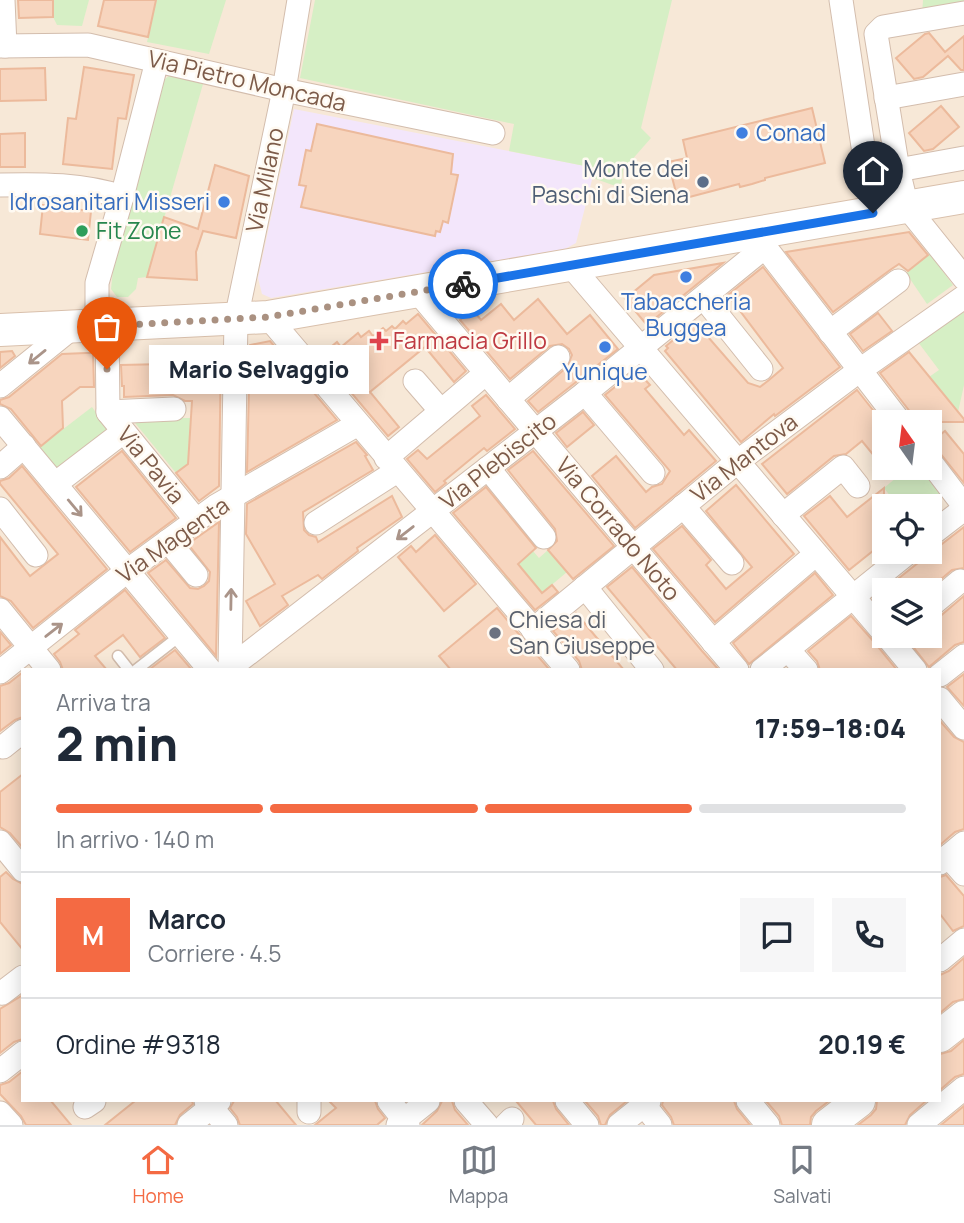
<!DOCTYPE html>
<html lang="it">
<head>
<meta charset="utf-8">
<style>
  :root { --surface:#fff; --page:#f6f6f7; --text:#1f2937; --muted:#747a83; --line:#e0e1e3; --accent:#f46a43 }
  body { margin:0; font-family:Manrope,sans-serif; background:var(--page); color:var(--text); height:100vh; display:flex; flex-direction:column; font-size:26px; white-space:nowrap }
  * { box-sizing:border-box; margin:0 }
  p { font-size:23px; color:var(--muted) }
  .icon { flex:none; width:38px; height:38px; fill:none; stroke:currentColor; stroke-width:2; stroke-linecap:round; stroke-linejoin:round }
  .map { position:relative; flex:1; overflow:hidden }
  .side { position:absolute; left:21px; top:668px; width:920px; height:434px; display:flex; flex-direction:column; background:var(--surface); border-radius:0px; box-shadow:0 4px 18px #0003 }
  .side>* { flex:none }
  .needle { width:46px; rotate:346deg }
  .fabs { position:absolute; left:872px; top:410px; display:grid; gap:14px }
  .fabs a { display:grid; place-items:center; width:70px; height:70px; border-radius:0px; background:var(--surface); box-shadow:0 4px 18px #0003; font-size:35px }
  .pin { position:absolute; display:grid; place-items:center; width:60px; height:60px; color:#fff; margin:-72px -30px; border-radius:50% 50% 50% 0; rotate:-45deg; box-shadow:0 0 7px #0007 }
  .pin .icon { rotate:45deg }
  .courier { position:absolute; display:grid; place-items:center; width:70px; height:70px; margin:-35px; border:5px solid #1a73e8; border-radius:50%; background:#fff; color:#222; box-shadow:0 2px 9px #0007 }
  .bubble { position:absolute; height:49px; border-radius:0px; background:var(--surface); box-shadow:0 4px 18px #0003; font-size:23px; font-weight:800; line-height:49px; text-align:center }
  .headline em { font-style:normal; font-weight:800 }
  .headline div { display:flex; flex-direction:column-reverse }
  .headline { display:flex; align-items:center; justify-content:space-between; height:119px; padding:0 35px }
  h1 { font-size:46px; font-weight:800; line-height:52px }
  .bar { display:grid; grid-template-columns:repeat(4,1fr); gap:10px 7px; align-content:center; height:84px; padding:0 35px }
  .bar i { height:9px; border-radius:5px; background:var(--line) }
  .bar .selected { background:var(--accent) }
  .bar p { grid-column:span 4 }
  .line { display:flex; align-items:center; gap:18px; padding:0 35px; border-top:2px solid var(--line) }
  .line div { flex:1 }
  .round { display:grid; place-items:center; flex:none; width:74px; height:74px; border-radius:0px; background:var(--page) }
  .dock { display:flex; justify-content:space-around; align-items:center; height:98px; border-top:2px solid var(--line); background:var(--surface); font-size:19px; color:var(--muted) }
  .dock a { display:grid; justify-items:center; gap:4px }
  .dock .selected { color:var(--accent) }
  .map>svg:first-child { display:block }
  .residential { fill:#f7e8d7; fill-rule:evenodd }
  .education { fill:#f3e6fb }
  .green { fill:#d6efc5 }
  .building { fill:#f7d5be; stroke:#ecba9c; stroke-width:2 }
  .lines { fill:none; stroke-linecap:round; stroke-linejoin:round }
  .lane-casing { stroke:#d3bdad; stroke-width:13 }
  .street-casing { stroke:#d3bdad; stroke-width:25 }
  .secondary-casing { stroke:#d9c0ac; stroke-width:34 }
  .lane { stroke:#fff; stroke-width:10 }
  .street { stroke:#fff; stroke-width:23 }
  .secondary { stroke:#fff; stroke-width:32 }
  .oneway { stroke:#aa9489 }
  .done { stroke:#aa9181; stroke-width:7; stroke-dasharray:0 12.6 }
  .route { stroke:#1a73e8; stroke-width:9 }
  .shop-dot { fill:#3f7fe0; stroke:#fffaf2; stroke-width:2.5 }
  .service-dot { fill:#5c6f8a; stroke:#fffaf2; stroke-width:2.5 }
  .leisure-dot { fill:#2e9e5b; stroke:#fffaf2; stroke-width:2.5 }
  .health-dot { fill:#e0444e; stroke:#fffaf2; stroke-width:2.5 }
  .worship-dot { fill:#6b7280; stroke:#fffaf2; stroke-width:2.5 }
  .labels { text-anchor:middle; stroke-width:5; stroke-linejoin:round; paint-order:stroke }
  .street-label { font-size:23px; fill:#7d5b49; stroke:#fffaf2 }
  .shop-label { font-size:23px; fill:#366cbe; stroke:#fffaf2 }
  .service-label { font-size:23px; fill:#4e5e75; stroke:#fffaf2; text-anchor:end }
  .leisure-label { font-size:23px; fill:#27864d; stroke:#fffaf2; text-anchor:start }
  .health-label { font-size:23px; fill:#be3a42; stroke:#fffaf2; text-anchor:start }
  .worship-label { font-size:23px; fill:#5b616d; stroke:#fffaf2; text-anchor:start }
</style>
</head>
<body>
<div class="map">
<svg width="964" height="1125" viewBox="0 0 964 1125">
  <rect width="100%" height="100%" fill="#fef6ea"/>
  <!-- residential -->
  <path class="residential" d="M0,0H964V1125H0ZM884,422H929V467H884ZM884,506H929V551H884ZM884,590H929V635H884ZM23,670H940V1101H23Z"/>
  <!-- education -->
  <polygon class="education" points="294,109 595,168 576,243 565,249 271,298 262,294 258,278"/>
  <!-- green -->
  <g class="green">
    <polygon points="53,0 89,0 82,26 57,25 53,17"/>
    <polygon points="156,0 226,0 209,54 147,42"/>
    <polygon points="315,0 672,0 641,128 651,138 623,170 621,188 593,178 595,168 509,151 514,124 300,78"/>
    <polygon points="923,0 964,0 964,7 922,14"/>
    <polygon points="170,75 203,84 147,277 138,278 136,289 128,297 117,297 111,289 114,260 125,229 156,91 158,85"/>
    <polygon points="930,254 953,285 927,304 906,273"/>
    <polygon points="964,312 964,385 958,412 929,377 939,370 918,342"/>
    <polygon points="92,407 108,429 52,471 36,450"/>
    <polygon points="131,418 191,418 188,464 176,473"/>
    <polygon points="909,467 919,467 941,496 929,506 898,506 884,488"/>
    <polygon points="548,550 567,572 542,593 529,578 511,593 502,577 533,551 539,558"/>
  </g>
  <!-- building -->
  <g class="building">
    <polygon points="18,0 53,0 53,17 19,18"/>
    <polygon points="104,0 156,0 148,37 98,26"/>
    <polygon points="929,33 945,52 964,36 964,70 961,70 948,56 923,77 914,79 896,58 925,34"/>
    <polygon points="84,67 134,75 126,119 118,118 112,169 63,164 68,118 76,119"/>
    <polygon points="45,68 46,100 0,101 0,69"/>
    <polygon points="941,106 959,127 933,149 924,151 909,133"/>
    <polygon points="812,108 825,163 765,178 765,180 752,184 740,187 739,184 678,200 668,162 687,158 683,140"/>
    <polygon points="317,124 453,154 451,174 458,175 448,223 443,221 440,232 436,231 435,236 301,207 306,186 299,185 306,150 311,151"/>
    <polygon points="25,133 25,167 0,167 0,134"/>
    <polygon points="215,165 249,176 236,238 203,231 196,252 197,280 147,277 164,217 198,229"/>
    <polygon points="43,205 91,211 88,240 40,234"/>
    <polygon points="909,232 928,255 908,271 899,264 890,270 833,312 786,252"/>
    <polygon points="723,263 647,325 625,299 654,275"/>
    <polygon points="763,267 840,367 775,416 774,414 741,442 665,351 668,348 666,346 695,322 748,383 760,387 769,380 783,368 728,295"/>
    <polygon points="538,299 567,334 590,315 618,349 538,412 528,401 567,367 572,355 569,349 562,344 550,346 510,379 460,320 472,309 481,320 501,304 514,320"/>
    <polygon points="878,313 892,331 863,351 850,334"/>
    <polygon points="418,314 466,371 454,382 425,347 370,392 399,427 388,436 320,356 337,342 341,347 358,333 361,337 369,331 373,336 383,328 386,331 392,326 395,329 403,321 406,324"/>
    <polygon points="270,341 337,420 247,472 250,345"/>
    <polygon points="166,349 221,349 219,486 199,501 176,473 188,464 192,401 185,401 173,395 124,397 124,386 122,386 121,365 166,364"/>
    <polygon points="12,351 15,356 0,368 0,352"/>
    <polygon points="909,352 964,419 964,422 914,422 911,413 880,373"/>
    <polygon points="86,353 93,353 94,387 80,387 62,401 63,428 41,446 11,409 0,404 0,400 9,397 62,354"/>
    <polygon points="636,370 650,385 645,389 684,435 689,430 716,461 635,528 592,476 616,456 646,492 652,487 662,484 670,471 605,395"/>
    <polygon points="857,390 884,424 884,468 862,441 846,454 834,456 787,494 762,464"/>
    <polygon points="486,395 515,429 487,451 484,448 444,481 446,483 435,492 407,459 418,450 427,459 480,416 472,406"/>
    <polygon points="583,412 594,425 567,447 556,433"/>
    <polygon points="945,431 964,454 964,483 931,442"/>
    <polygon points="356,442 367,455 365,456 373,470 303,512 304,530 309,535 316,537 318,542 392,496 402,517 357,548 358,551 322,579 318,575 282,596 288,605 260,626 246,601 275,584 246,534 247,504"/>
    <polygon points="122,451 176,518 130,552 76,487"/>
    <polygon points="533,451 614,546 573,579 548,550 557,541 555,529 508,470"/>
    <polygon points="22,466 107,569 33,628 11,601 0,596 0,537 30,576 58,554 0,484 0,481 9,478"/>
    <polygon points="736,485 794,554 715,622 653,549 682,526 711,560 706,565 726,589 752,567 706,511"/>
    <polygon points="486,487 536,548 518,564 542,593 552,585 558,592 535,610 453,513"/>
    <polygon points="884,488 884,542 849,570 804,516 830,496 847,517"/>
    <polygon points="219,522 216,656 148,573 166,560 190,588 198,589 204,586 209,581 210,572 188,544"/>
    <polygon points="964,527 964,568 952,570 928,590 884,590 919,562 924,551 938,547"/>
    <polygon points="435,535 476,584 444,611 398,557 411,546 416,552"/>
    <polygon points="632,567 702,651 719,670 677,670 607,587"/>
    <polygon points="815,573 833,595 749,664 733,643"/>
    <polygon points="125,590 165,638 140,657 123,635 95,656 107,670 63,670 60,662 54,654 79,634 75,630"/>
    <polygon points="884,590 884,611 873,599"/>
    <polygon points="964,596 964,642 955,645 929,667 904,635 929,635 929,621 938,618"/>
    <polygon points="497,608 523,639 549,669 451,670 439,656"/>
    <polygon points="576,613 591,631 624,670 582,670 579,661 553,631"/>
    <polygon points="851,616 875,643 897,670 820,670 817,661 808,651"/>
    <polygon points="0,632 11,645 0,654"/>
    <polygon points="175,650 192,670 150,670 150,669"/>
    <polygon points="23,672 23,717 15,720 0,731 0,686 9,683"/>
    <polygon points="964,674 964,706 947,687"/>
    <polygon points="940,721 954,737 964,742 964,829 955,832 940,845"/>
    <polygon points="23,774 23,848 10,833 0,827 0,792"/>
    <polygon points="6,872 13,879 23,884 23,950 0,922 0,877"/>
    <polygon points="946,875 964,896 964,926 953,931 940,914 940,877"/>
    <polygon points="964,958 964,999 953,1002 940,1013 940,975 949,971"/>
    <polygon points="23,995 23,1039 14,1042 0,1053 0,1009"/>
    <polygon points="964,1040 964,1074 955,1077 940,1090 940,1054 951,1051"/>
    <polygon points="23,1071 23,1101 51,1101 71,1125 26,1125 21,1116 0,1094 0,1085 9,1082"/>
    <polygon points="135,1101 192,1101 193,1104 180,1115 175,1125 105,1125"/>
    <polygon points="234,1101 276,1101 296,1125 240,1125 237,1117 230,1108"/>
    <polygon points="329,1101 375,1101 378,1109 385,1118 377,1125 315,1125 336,1108"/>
    <polygon points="442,1101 452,1101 455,1110 468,1125 422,1125 437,1111"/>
    <polygon points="516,1101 553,1101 556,1109 569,1125 536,1125"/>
    <polygon points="585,1101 627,1101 610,1115 605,1125 601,1125 598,1116"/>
    <polygon points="663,1101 734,1101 737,1109 750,1125 674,1125 671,1117 662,1105"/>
    <polygon points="766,1101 829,1101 816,1111 811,1117 810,1125 782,1125 779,1116"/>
    <polygon points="877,1101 926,1101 910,1115 905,1125 858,1125 871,1115 876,1109"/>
    <polygon points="964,1106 964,1125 941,1125"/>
  </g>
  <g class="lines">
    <!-- lane casing -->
    <g class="lane-casing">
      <g id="lane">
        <polyline points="118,656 129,670"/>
        <polyline points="136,670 181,635"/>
      </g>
    </g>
    <!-- street casing -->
    <g class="street-casing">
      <g id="street">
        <polyline points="3,0 5,46"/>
        <polyline points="841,0 873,213"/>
        <polyline points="964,13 883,27 876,34 898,170 907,207 964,278"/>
        <polyline points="0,46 88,45 284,90 493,133"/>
        <polyline points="886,98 964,84"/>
        <polyline points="898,170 964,158"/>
        <path d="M0,185C42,184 83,184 122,197"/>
        <polyline points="763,233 765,247 900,422"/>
        <polyline points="571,266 884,633"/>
        <polyline points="417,291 737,670"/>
        <polyline points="704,298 761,369"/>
        <polyline points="268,317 568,670"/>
        <polyline points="97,326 97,283 122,197 157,61"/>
        <polyline points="107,326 108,412 196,520"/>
        <polyline points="830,332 898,281"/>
        <polyline points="415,381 441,411"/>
        <polyline points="0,386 73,327"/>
        <polyline points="585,393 653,473"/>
        <polyline points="508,399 558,357"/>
        <polyline points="108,412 174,409"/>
        <polyline points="0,418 210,670"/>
        <polyline points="386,458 486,373"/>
        <polyline points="929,460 964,506"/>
        <polyline points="0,467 24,446"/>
        <polyline points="488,468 544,537"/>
        <polyline points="55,484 123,432"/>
        <polyline points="683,506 732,563"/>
        <polyline points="0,509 36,555"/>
        <polyline points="783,515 843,467 858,486"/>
        <polyline points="316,523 397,471"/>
        <polyline points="929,536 964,509"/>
        <polyline points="168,541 196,575"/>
        <polyline points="585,587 652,670"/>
        <polyline points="929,607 960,581"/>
        <polyline points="0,610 49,670"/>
        <polyline points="533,630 737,462 860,370 964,297"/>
        <polyline points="886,635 915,670"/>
        <polyline points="713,642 816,554"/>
        <polyline points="788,650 806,670"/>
        <polyline points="230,668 236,319 284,90 299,0"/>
        <polyline points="227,670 585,393 765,247"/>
        <polyline points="762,670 910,551"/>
        <polyline points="0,672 127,571 216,506 358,424"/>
        <polyline points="940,675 964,656"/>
        <polyline points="940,699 964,728"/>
        <polyline points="3,747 23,731"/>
        <polyline points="0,842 23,870"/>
        <polyline points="948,856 964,874"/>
        <polyline points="940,863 964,843"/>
        <polyline points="940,960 964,940"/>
        <polyline points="0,992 2,993 23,977"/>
        <polyline points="0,1071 23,1053"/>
        <polyline points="206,1101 226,1125"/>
        <polyline points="309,1101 309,1112"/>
        <polyline points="389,1101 408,1125"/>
        <polyline points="466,1101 487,1125"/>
        <polyline points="567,1101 587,1125"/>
        <polyline points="748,1101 768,1125"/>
        <polyline points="644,1105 660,1125"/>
        <polyline points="85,1107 94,1101"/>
        <polyline points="0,1113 11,1125"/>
        <polyline points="189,1125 219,1101"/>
        <polyline points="398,1125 428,1101"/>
        <polyline points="506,1125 512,1119"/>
        <polyline points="619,1125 649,1101"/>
        <polyline points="919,1125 964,1088"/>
      </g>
    </g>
    <!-- secondary casing -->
    <g class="secondary-casing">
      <g id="secondary">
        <polyline points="0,330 268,317 964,197"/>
        <polyline points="940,1036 964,1017"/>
        <polyline points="828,1125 859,1101"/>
      </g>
    </g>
    <!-- lane -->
    <use href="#lane" class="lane"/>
    <!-- street -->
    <use href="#street" class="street"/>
    <!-- secondary -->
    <use href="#secondary" class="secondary"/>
  </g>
  <!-- one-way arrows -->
  <defs><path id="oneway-shaft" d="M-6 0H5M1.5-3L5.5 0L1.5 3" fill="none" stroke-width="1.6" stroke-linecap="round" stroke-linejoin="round" transform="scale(1.75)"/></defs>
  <g class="oneway">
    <use href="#oneway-shaft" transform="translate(37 357) rotate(141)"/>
    <use href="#oneway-shaft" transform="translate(75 508) rotate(50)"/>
    <use href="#oneway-shaft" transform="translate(405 533) rotate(142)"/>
    <use href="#oneway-shaft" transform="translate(231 599) rotate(-89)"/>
    <use href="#oneway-shaft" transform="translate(54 630) rotate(-38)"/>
  </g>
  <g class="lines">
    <!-- done -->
    <polyline class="done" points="107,369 107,326 268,317 463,284"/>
    <!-- route -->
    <polyline class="route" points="463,284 873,213"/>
  </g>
  <!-- markers -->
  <g class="shop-dot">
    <circle cx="742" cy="133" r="7"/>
    <circle cx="224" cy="202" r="7"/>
    <circle cx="686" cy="277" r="7"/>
    <circle cx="605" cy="347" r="7"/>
  </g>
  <circle class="service-dot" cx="703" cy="182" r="7"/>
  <circle class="leisure-dot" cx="82" cy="231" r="7"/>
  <path class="health-dot" d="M375.5 330.5h7v7h7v7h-7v7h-7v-7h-7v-7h7z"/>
  <circle class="worship-dot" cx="495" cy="633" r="7"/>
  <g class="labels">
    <!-- street labels -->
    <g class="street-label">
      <text transform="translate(247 81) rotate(13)" y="8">Via Pietro Moncada</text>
      <text transform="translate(265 180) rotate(-78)" y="8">Via Milano</text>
      <text transform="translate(744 458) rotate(-38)" y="8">Via Mantova</text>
      <text transform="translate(498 461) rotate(-38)" y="8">Via Plebiscito</text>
      <text transform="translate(151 465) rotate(51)" y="8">Via Pavia</text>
      <text transform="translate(618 529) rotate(50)" y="8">Via Corrado Noto</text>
      <text transform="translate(173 540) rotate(-35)" y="8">Via Magenta</text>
    </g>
    <!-- shop labels -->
    <g class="shop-label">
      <text x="756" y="141" text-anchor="start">Conad</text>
      <text x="210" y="210" text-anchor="end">Idrosanitari Misseri</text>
      <text x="686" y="310">Tabaccheria<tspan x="686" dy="26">Buggea</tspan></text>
      <text x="605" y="380">Yunique</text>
    </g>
    <!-- service labels -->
    <g class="service-label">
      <text x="689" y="177">Monte dei<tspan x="689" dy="26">Paschi di Siena</tspan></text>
    </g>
    <!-- leisure labels -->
    <g class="leisure-label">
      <text x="96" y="239">Fit Zone</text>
    </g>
    <!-- health labels -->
    <g class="health-label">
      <text x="393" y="349">Farmacia Grillo</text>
    </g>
    <!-- worship labels -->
    <g class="worship-label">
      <text x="509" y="628">Chiesa di<tspan x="509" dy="26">San Giuseppe</tspan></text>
    </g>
  </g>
</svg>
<div class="fabs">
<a><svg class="needle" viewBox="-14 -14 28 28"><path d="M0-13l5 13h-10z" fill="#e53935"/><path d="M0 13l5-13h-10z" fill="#747a83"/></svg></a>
<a><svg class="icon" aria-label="locate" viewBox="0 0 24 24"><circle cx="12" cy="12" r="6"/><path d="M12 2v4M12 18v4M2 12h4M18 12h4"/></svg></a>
<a><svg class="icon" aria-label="layers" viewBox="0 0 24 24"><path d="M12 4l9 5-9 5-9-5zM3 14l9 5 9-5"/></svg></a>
</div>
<div class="pin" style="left:107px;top:369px;background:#ea580c"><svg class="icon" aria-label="bag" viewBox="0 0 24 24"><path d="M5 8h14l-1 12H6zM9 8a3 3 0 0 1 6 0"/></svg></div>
<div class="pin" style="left:873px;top:213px;background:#1f2937"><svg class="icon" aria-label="home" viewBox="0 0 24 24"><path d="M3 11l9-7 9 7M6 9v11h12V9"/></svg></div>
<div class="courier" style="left:463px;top:284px"><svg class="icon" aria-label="bike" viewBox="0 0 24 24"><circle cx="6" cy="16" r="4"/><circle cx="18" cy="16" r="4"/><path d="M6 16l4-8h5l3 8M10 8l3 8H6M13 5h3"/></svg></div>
<div class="bubble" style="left:149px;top:345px;width:220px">Mario Selvaggio</div>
<section class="side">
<div class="headline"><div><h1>2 min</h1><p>Arriva tra</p></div><em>17:59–18:04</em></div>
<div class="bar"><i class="selected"></i><i class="selected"></i><i class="selected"></i><i></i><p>In arrivo · 140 m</p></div>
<div class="line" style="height:126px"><b class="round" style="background:var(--accent);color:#fff">M</b><div><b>Marco</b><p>Corriere · 4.5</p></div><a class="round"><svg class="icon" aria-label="chat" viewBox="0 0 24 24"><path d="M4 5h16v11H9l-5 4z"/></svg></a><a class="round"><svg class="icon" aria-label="phone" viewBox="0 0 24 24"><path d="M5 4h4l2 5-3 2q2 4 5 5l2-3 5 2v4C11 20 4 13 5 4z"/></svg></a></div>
<div class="line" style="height:91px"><div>Ordine #9318</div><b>20.19 €</b></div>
</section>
</div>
<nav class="dock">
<a class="selected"><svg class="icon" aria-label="home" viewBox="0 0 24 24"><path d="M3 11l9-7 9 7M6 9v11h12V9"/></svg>Home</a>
<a><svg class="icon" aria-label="map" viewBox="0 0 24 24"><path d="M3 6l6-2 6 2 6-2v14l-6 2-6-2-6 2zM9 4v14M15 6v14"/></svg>Mappa</a>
<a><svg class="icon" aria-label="saved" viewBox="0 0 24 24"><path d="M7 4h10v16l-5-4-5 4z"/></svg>Salvati</a>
</nav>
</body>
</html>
